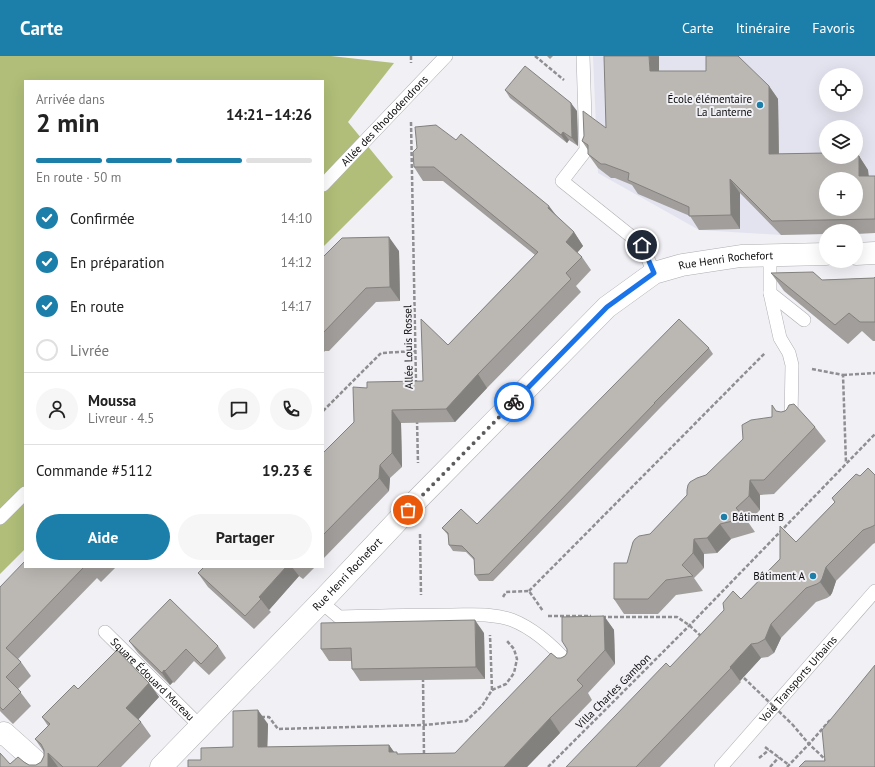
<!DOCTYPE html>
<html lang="fr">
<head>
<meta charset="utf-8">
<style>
  :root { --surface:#fff; --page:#f6f6f6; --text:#222; --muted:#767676; --line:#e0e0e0; --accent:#1b7faa }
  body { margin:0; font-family:"PT Sans",sans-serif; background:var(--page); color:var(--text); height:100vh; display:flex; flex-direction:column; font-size:15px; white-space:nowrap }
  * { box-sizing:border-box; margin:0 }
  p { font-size:13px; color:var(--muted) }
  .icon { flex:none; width:22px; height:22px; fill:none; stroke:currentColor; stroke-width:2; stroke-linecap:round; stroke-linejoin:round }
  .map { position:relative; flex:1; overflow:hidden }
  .panel { position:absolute; left:24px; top:24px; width:300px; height:488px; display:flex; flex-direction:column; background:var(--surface); border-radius:0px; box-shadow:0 4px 16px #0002 }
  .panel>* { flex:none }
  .fabs { position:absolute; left:819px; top:12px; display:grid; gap:8px }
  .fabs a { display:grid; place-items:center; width:44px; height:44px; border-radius:50%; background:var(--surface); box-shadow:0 4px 16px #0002; font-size:20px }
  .pin { position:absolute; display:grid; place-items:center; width:34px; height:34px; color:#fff; margin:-17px; border:2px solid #fff; border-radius:50%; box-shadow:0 1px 4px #0007 }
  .courier { position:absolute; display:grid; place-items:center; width:40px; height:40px; margin:-20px; border:3px solid #1a73e8; border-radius:50%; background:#fff; color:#222; box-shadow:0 1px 5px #0007 }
  .head em { font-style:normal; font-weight:700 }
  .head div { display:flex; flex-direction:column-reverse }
  .head { display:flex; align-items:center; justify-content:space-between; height:68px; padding:0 12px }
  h1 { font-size:26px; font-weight:700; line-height:30px }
  .bar { display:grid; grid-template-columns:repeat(4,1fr); gap:6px 4px; align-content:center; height:48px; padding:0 12px }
  .bar i { height:5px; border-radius:3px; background:var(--line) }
  .bar .selected { background:var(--accent) }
  .bar p { grid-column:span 4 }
  .line { display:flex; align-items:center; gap:10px; padding:0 12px; border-top:1px solid var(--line) }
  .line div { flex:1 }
  .round { display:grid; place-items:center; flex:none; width:42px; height:42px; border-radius:21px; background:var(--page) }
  ol { padding:0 12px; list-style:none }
  li { display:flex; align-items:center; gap:12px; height:44px }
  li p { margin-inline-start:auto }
  li .icon { padding:4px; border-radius:50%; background:var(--accent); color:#fff; stroke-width:4 }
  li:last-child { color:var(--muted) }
  li i { width:22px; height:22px; border:2px solid var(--line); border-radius:50% }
  .action { display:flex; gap:8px; margin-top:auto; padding:8px 12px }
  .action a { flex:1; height:46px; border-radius:24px; background:var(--accent); color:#fff; font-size:16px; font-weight:700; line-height:46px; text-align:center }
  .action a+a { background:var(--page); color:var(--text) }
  header { display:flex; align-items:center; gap:24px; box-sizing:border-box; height:56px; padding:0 20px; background:var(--accent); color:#fff }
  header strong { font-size:19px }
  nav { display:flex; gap:22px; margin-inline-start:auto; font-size:14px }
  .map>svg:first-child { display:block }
  .built { fill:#e3e3ef; fill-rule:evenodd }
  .forest { fill:#b0be79 }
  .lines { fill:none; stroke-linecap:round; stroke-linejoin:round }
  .lane-casing { stroke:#aeaeb3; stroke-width:14 }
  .street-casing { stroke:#aeaeb3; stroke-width:23 }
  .path { stroke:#8f8f92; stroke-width:2.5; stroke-dasharray:4 2; stroke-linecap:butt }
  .lane { stroke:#fff; stroke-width:13 }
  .street { stroke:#fff; stroke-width:22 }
  .path-bridge { stroke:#8f8f92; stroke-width:2.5; stroke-dasharray:4 2; stroke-linecap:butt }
  .wall { fill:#a19e9b }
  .shaded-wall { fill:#83817e }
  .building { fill:#bbb8b4; stroke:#83817e; fill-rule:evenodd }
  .done { stroke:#5c5c5e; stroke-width:4; stroke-dasharray:0 7.2 }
  .route { stroke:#1a73e8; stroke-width:5 }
  .poi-dot { fill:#1b7faa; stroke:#f0f0f5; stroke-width:1.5 }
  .labels { text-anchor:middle; stroke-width:4; stroke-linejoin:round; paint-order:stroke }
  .poi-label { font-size:11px; fill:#0c0c0d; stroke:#f0f0f5; text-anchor:end }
  .street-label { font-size:11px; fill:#0c0c0d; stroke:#f0f0f5 }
</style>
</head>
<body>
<header>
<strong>Carte</strong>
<nav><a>Carte</a><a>Itinéraire</a><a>Favoris</a></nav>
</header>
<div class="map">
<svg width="875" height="711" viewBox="0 0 875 711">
  <rect width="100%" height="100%" fill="#f0f0f5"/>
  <!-- built -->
  <path class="built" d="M593,0H875V177H856V175H826V178L781,179L699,174L598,117ZM826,19H856V49H826ZM826,71H856V101H826ZM826,123H856V153H826Z"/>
  <!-- forest -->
  <polygon class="forest" points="0,0 331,0 394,7 348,66 393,121 323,191 323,25 25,25 25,493 0,518"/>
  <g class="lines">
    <!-- lane casing -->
    <g class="lane-casing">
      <g id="lane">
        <polyline points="583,0 586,94 562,125 642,189 654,217"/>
        <path id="s1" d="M323,129L446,0"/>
        <polyline points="770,200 770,237 804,264"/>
        <polyline points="770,237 780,282 789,297 792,309 791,363"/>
        <polyline points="0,462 25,437"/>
        <path d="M321,546L339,561C376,560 414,559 452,559C472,559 493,557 512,564C535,573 553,590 569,608"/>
        <path id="s2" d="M105,576L200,670"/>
        <path id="s3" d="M721,711L875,535"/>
      </g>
    </g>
    <!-- street casing -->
    <g class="street-casing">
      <g id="street">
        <polyline points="856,198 875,197"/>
        <polyline points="0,678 4,677 42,711"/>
        <path id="s4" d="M161,711L321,546L419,442L607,251L654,217L682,209L741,200L826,198"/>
      </g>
    </g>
    <!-- path -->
    <g class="path">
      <polyline points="411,0 411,7"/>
      <polyline points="535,0 564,24"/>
      <polyline points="411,66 416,327"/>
      <polyline points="812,313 843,319 846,407"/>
      <polyline points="843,319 875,317"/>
      <polyline points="323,355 381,297 416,295"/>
      <polyline points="417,364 418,407"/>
      <polyline points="420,478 421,539"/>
      <polyline points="529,535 765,297"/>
      <polyline points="503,541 506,536 529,535 543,555"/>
      <polyline points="548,560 591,560"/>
      <polyline points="602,561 677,561 689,569 702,581"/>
      <polyline points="423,622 424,699"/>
      <polyline points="492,634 506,628 514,617 517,603 514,593 507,585"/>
      <polyline points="261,661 269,661 278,673 424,669 466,665 482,650 492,634 490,579"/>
      <polyline points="792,668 809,688 826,704"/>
      <polyline points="765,691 789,709"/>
      <polyline points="759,702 769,694"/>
      <polyline points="548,711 684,575 875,378"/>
      <polyline points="770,711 779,701"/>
      <polyline points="787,711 809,688 830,664"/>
    </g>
    <!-- lane -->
    <use href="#lane" class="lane"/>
    <!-- street -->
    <use href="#street" class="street"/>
    <!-- path-bridge -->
    <polyline class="path-bridge" points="744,622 792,668"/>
  </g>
  <!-- wall -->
  <g class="wall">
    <polygon points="547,0 553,0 550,3"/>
    <polygon points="659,0 659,15 769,30 778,43 779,98 859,100 868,114 869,120 875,120 875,177 856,178 856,175 826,175 826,178 781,179 740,137 740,173 699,174 690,160 638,138 632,129 615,122 611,122 598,112 588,98 588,94 582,85 606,72"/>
    <polygon points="505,34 577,55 578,90 569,84 567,87 510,42"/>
    <polygon points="456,84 557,161 574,176 583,190 577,197 582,201 591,214 576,230 581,236 487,332 455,366 401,367 402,411 390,422 389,435 323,503 323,397 354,366 367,332 423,325 448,289 535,199 443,125 423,125 414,111"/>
    <polygon points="399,195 400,245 376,246 329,295 325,295 323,297 323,201"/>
    <polygon points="771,217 822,224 874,222 875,221 875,285 873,285 862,275 848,288 784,235"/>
    <polygon points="709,292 713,298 659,353 493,525 479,525 475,519 474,504 466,496 453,495 449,489 448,479 442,472 477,468"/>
    <polygon points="776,355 815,371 826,385 774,438 760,439 760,454 748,466 755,476 731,483 717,497 704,498 704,512 694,522 703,535 676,539 658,558 624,558 614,543 627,507 650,478 706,419 772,361"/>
    <polygon points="875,419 875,487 873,488 836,525 832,537 830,540 827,542 816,546 781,582 774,597 768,601 761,602 740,625 741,626 660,711 566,711 670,611 741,543 835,446 832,442 860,420"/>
    <polygon points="25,511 116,511 101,526 97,522 18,603 21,606 31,620 18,633 31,650 13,668 0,655 0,531"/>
    <polygon points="204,511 315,511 303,523 299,520 269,554 271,556 254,573 208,531 198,517"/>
    <polygon points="604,560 614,574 615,608 588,637 592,644 560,677 527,711 201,704 233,691 268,668 267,691 389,689 394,696 398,698 455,697 557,602 561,602 565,600"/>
    <polygon points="484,577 485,623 360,625 352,613 352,605 329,605 321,593"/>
    <polygon points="129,585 218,590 226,602 209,619 194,605 174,627 173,626 170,629 138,597"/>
    <polygon points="149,627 159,641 138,663 141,666 151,680 121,711 0,711 10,708 24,706 29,709 36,709 41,706 44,700 44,696 35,683 48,670 42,661 78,633"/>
  </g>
  <!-- shaded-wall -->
  <g class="shaded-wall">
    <polygon points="649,0 659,0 659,29 650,15"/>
    <polygon points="769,30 778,43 779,112 769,98"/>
    <polygon points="571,47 577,55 578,90 572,82"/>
    <polygon points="563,76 569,84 567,87 561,79"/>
    <polygon points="859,100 868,114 869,134 859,120"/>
    <polygon points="730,123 740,137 740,173 731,159"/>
    <polygon points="549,150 559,163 548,152"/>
    <polygon points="574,176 583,190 575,199 566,186"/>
    <polygon points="389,181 399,195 400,245 390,231"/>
    <polygon points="478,318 487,332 455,366 446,353"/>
    <polygon points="392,354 401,367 402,411 392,397"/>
    <polygon points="380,409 390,422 389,435 379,422"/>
    <polygon points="750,424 760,439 760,454 749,440"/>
    <polygon points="720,468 731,483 717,497 707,482"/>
    <polygon points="694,483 704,498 704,512 693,497"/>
    <polygon points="286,511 292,511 299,520 269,554 259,541"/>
    <polygon points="826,511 836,525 832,537 830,540 820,526"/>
    <polygon points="604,560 614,574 615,608 605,594"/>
    <polygon points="475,564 484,577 485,623 476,611"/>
    <polygon points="771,568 781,582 774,597 765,583"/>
    <polygon points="751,588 761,602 740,625 730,611"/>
    <polygon points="164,614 173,626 170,629 162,617"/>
    <polygon points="149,627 159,641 136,666 126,652"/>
    <polygon points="258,654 268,668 267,705 258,691"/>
    <polygon points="550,662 560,677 527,711 504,711"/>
    <polygon points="389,689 399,703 389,696"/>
    <polygon points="48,697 58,711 48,711"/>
  </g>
  <!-- building -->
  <g class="building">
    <path d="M604,0H649L650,15H706V0H738L769,30V98L826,97V101H856V99L859,100V120H875V163L772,165L730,123L731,159L689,160V151L628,124L629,117L605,108H601L588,98V89L582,85L584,80L583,55L606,72ZM826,123H856V153H826Z"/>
    <polygon points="525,10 571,47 572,82 563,76 561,79 505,34"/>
    <polygon points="436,69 456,84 461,78 549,150 548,152 574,176 566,186 582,201 566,217 571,223 478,318 446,353 392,354 392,397 380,409 379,422 323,479 323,397 354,366 353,331 367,332 367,326 423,325 421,263 448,289 538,196 434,111 414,111 413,96 417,92 415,71"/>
    <polygon points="389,181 390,231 366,232 323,277 323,201 342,182"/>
    <polygon points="813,216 822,224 874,222 875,221 875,266 860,266 849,257 835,269 771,217"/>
    <polygon points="679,263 709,292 654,347 655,347 489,518 475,519 474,502 462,490 449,489 448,477 442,472 461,453 477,468"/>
    <polygon points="794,348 815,371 764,424 750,424 749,440 736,452 745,462 720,468 707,482 694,483 693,497 682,509 693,520 666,524 648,543 614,543 614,507 627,507 633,486 635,483 639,480 650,478 687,439 687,434 688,429 690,426 697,422 706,419 743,383 742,369 751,364 772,361 772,349 776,355 781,356 785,355 787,353 789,349"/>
    <polygon points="868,412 875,419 875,469 871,471 863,474 826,511 822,523 820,526 817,528 806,532 771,568 765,583 758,587 751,588 730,611 731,612 636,711 566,711 666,607 670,611 724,554 723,547 733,535 741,543 780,503 780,470 796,486 835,446 832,442 856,418 860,420"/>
    <polygon points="25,505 25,511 84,511 6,592 21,606 6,621 21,636 3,654 0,651 0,531"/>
    <polygon points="204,511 286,511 259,541 261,543 245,560 198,517"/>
    <polygon points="170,543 218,590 201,608 186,593 165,615 164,614 162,617 129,585"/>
    <polygon points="604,560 605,594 577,624 583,630 550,662 504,711 188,711 188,704 201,704 201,692 233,691 233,655 258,654 258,691 389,689 389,696 397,696 397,698 455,697 551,597 557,602 561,602 565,600 567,597 567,593 562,585 562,561"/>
    <polygon points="475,564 476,611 352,613 351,592 321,593 321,567"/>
    <polygon points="117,594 149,627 126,652 141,666 97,711 63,711 48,697 48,711 0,711 0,697 10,708 18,701 24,706 29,709 36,709 41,706 44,700 44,694 41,688 35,683 50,668 42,661 74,629 78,633"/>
    <polygon points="875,609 875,711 799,711 805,705 825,705 822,674"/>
  </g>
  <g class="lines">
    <!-- done -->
    <polyline class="done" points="408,454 514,346"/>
    <!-- route -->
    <polyline class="route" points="514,346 607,251 654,217 642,189"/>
  </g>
  <!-- markers -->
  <g class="poi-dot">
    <circle cx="760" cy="49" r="4"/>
    <circle cx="724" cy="461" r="4"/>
    <circle cx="813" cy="520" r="4"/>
  </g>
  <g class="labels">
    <!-- poi labels -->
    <g class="poi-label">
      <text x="752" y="47">École élémentaire<tspan x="752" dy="13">La Lanterne</tspan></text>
      <text x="732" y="465" text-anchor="start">Bâtiment B</text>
      <text x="805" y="524">Bâtiment A</text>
    </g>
    <!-- street labels -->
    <g class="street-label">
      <text dy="4" stroke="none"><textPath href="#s1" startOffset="89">Allée des Rhododendrons</textPath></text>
      <text dy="4" stroke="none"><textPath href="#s4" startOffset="772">Rue Henri Rochefort</textPath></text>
      <text transform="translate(408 291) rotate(-91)" y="4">Allée Louis Rossel</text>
      <text dy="4" stroke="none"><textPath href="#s4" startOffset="268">Rue Henri Rochefort</textPath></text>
      <text dy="4" stroke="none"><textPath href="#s2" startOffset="67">Square Édouard Moreau</textPath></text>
      <text dy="4" stroke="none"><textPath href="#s3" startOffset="117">Voie Transports Urbains</textPath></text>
      <text transform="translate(613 635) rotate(-45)" y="4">Villa Charles Gambon</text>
    </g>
  </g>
</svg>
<div class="fabs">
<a><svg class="icon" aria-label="locate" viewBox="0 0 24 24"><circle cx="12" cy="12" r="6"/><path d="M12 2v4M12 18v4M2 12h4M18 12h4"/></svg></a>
<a><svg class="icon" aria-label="layers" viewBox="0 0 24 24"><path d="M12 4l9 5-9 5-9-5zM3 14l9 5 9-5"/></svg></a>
<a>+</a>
<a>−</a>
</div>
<div class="pin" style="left:408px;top:454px;background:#ea580c"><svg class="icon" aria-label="bag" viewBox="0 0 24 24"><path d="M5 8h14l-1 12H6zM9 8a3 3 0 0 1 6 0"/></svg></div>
<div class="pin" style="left:642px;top:189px;background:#1f2937"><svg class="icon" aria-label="home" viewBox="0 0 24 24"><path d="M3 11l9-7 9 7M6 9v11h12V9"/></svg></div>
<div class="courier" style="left:514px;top:346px"><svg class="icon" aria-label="bike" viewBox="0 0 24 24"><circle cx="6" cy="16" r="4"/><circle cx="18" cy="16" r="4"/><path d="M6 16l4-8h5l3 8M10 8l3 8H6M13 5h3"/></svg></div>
<section class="panel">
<div class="head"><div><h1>2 min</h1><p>Arrivée dans</p></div><em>14:21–14:26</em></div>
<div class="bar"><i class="selected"></i><i class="selected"></i><i class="selected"></i><i></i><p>En route · 50 m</p></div>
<ol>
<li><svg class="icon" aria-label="check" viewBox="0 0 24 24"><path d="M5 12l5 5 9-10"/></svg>Confirmée<p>14:10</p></li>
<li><svg class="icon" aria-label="check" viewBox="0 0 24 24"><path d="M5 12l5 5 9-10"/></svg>En préparation<p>14:12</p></li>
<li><svg class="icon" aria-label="check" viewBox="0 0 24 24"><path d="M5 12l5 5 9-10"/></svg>En route<p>14:17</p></li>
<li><i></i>Livrée</li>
</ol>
<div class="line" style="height:72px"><a class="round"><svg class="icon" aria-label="person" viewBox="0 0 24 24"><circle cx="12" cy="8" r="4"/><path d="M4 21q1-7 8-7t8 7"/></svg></a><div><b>Moussa</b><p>Livreur · 4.5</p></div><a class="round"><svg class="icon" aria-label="chat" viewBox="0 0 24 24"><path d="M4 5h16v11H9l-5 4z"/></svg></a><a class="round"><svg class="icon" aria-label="phone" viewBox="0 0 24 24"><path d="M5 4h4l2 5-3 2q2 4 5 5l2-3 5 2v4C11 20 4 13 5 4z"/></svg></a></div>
<div class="line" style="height:52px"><div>Commande #5112</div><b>19.23 €</b></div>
<div class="action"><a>Aide</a><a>Partager</a></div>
</section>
</div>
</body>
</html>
